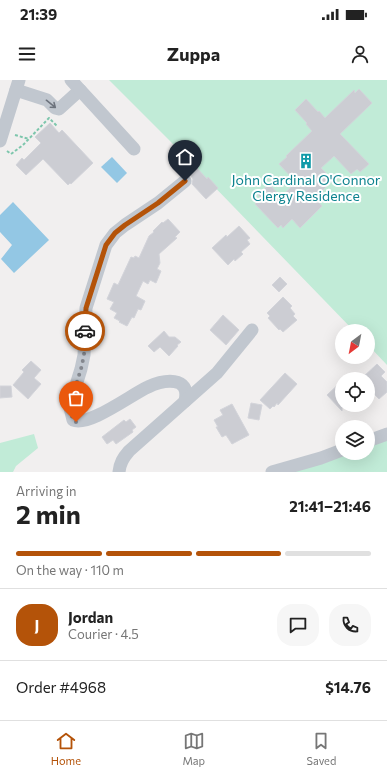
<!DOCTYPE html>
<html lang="en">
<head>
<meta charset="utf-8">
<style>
  :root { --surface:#fff; --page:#f6f6f6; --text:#222; --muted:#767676; --line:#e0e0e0; --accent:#b45309 }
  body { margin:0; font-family:Commissioner,sans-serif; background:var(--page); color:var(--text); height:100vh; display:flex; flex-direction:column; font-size:15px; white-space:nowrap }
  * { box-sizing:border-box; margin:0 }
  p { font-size:13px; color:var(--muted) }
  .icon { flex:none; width:22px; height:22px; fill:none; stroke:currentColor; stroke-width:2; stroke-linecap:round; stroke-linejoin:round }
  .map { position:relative; height:392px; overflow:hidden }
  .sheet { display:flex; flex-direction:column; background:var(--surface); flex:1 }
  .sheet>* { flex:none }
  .needle { width:26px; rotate:212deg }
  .fabs { position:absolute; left:335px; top:244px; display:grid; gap:8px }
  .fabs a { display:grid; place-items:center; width:40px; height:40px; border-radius:50%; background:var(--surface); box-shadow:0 4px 16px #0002; font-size:20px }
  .pin { position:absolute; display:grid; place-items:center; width:34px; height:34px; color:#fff; margin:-41px -17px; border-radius:50% 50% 50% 0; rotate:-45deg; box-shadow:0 0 4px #0007 }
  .pin .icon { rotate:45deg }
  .courier { position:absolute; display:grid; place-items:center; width:40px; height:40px; margin:-20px; border:3px solid #b45309; border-radius:50%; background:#fff; color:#222; box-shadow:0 1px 5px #0007 }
  .headline em { font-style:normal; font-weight:700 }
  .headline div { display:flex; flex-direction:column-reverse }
  .headline { display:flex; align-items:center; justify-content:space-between; height:68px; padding:0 16px }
  h1 { font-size:26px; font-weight:700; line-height:30px }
  .bar { display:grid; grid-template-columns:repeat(4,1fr); gap:6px 4px; align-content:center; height:48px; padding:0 16px }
  .bar i { height:5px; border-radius:3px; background:var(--line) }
  .bar .active { background:var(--accent) }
  .bar p { grid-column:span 4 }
  .line { display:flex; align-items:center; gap:10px; padding:0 16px; border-top:1px solid var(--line) }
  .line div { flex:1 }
  .round { display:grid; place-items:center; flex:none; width:42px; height:42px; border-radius:16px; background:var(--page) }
  .status { display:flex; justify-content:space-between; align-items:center; height:28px; padding:0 20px; background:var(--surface); direction:ltr }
  .status svg { height:11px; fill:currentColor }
  header { display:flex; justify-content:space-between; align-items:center; height:52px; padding:0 16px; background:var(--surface); font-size:18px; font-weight:700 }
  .tabs { display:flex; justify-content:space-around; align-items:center; height:56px; border-top:1px solid var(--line); background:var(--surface); font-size:11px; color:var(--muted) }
  .tabs a { display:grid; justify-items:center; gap:2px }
  .tabs .active { color:var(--accent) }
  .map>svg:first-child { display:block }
  .green { fill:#c1ebd7 }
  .water { fill:#93c7e4 }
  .building { fill:#cccdd3; stroke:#d3d4da }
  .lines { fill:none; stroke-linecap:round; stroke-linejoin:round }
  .path { stroke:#7dc6ac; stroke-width:2; stroke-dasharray:3 2; stroke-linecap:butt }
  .minor { stroke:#c1c7cf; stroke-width:13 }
  .oneway { stroke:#6d737d }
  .done { stroke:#84878e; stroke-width:4; stroke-dasharray:0 7.2 }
  .route { stroke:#b45309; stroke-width:5 }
  .labels { text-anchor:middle; stroke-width:4; stroke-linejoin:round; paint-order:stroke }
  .culture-label { font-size:14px; fill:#0d838f; stroke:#fff }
</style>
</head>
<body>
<div class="status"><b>21:39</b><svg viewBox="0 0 49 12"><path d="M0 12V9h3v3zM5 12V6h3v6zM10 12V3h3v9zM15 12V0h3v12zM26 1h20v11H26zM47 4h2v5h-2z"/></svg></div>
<header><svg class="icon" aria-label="menu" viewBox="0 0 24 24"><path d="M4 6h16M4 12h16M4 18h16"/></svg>Zuppa<svg class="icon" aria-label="person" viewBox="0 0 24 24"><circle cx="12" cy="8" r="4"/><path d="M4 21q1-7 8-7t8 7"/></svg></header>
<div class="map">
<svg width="387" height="392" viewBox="0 0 387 392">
  <rect width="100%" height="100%" fill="#f1efef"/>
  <!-- green -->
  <g class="green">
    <polygon points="109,0 387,0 387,285 368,265 368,251 354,251 169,60"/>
    <polygon points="34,354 38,368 16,386 13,392 0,392 0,363"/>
    <polygon points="387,354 387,392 272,392 342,373 368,373 368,361"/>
  </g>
  <!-- water -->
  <g class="water">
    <polygon points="112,77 127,93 117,103 101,87"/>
    <polygon points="13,122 49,160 14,193 1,179 12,165 0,152 0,135"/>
  </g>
  <!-- building -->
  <g class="building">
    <polygon points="359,9 372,23 340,54 369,84 360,92 357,89 351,94 334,76 321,88 326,93 325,94 332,101 315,118 322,126 300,148 292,139 283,148 281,145 278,148 255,124 261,118 258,115 269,104 281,117 296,102 279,84 287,77 286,76 312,51 306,44 307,43 295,30 306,19 318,32 319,31 325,38 354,10 355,13"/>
    <polygon points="50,43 59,53 62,50 93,83 71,104 70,103 68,105 43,79 26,95 16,85 22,78 24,80 41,63 35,57"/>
    <polygon points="196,87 207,99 208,97 218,108 206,119 192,104 193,99 191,96 188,94"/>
    <polygon points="168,139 180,152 175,157 177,158 159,174 160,183 157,189 161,191 156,203 150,200 148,204 143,201 136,216 145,221 141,230 138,229 134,238 132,237 127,246 119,242 120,241 114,238 117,233 110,229 114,222 107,219 114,203 118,205 131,177 134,178 135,176 139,178 149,156 154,152 153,151 162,142 163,143"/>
    <polygon points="239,146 250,158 247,160 250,164 241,172 243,174 235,181 234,179 228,185 212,168 226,155 227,157"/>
    <polygon points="280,197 287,204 279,212 272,205"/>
    <polygon points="283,217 292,226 290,228 295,234 293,236 297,240 283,252 280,249 279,250 268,238 270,236 267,233"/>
    <polygon points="223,235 239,250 226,265 210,250"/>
    <polygon points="164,251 169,257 175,257 181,262 177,265 178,266 169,276 160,267 154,272 148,266"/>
    <polygon points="31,281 41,290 34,298 41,304 28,319 13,305 24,292 22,290"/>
    <polygon points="377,284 385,292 381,296 387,302 387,312 379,319 368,308 368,299 361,299"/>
    <polygon points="285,293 297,304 278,325 277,323 274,327 273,326 270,329 260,320"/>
    <polygon points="342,301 342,331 327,315"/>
    <polygon points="0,306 11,306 12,317 0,318"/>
    <polygon points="251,323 262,325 259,340 248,338"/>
    <polygon points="232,324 249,355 232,364 226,355 222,357 216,347 218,347 214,340 223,335 220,330"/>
    <polygon points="130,339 136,347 132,350 133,352 116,364 113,360 107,364 102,357 124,340 126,342"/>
  </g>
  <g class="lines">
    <!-- path -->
    <g class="path">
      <polyline points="15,55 29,59"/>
      <polyline points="7,71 11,74 23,65 49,38 57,46"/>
    </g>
    <!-- minor -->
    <g class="minor">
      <polyline points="16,10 47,20 55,28 59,29 80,10 71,0"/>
      <polyline points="80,10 134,69"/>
      <polyline points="0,61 19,0"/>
      <path d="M185,101L158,123L125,145L115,153L106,165L86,228L84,275L81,289L72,318L70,328L73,340C89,347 132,314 148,307C163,300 191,295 185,321"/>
      <polyline points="368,361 387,354"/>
      <path d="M119,392C120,383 123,378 129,371L217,293L252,250"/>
      <polyline points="272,392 321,378 342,370"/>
    </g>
  </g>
  <!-- one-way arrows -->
  <defs><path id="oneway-shaft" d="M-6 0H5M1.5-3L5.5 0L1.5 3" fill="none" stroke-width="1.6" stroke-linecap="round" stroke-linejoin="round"/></defs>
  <use class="oneway" href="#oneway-shaft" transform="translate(51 24) rotate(39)"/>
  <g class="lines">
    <!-- done -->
    <polyline class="done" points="76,342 73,340 70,328 72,318 81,289 84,275 85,251"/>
    <!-- route -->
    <polyline class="route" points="85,251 86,228 106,165 115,153 125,145 158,123 185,101"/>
  </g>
  <!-- icons -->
  <defs>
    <g id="building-bare" transform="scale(1.2)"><path d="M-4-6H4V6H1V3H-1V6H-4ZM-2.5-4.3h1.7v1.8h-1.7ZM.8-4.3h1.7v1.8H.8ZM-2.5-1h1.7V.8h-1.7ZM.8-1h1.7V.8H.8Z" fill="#0f9aa8" stroke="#fff" stroke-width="2.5" paint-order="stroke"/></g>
  </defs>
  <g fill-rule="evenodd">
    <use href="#building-bare" x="306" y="81"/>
  </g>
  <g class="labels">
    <!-- culture labels -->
    <g class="culture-label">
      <text x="306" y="105">John Cardinal O'Connor<tspan x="306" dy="16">Clergy Residence</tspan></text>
    </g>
  </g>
</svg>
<div class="fabs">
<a><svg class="needle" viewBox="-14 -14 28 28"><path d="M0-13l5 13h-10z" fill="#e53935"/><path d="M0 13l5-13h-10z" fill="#767676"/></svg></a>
<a><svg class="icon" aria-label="locate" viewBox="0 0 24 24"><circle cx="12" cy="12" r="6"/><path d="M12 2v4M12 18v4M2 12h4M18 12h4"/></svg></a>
<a><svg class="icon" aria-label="layers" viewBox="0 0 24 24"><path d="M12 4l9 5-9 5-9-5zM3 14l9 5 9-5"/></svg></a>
</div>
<div class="pin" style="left:76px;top:342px;background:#ea580c"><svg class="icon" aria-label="bag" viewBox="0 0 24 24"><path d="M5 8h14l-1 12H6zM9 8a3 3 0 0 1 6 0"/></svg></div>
<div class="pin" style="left:185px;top:101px;background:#1f2937"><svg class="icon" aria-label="home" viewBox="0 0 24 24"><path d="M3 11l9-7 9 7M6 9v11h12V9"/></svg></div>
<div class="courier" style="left:85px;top:251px"><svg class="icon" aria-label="car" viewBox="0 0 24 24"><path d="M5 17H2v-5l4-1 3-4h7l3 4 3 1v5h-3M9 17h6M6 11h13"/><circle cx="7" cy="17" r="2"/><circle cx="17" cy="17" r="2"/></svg></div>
</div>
<section class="sheet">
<div class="headline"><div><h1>2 min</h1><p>Arriving in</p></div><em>21:41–21:46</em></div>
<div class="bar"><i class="active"></i><i class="active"></i><i class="active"></i><i></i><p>On the way · 110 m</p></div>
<div class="line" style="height:72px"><b class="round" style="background:var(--accent);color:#fff">J</b><div><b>Jordan</b><p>Courier · 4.5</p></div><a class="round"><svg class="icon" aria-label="chat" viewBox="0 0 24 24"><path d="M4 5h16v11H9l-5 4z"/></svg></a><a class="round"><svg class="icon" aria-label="phone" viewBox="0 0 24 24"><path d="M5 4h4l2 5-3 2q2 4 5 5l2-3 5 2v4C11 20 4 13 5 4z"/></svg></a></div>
<div class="line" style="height:52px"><div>Order #4968</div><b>$14.76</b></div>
</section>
<nav class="tabs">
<a class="active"><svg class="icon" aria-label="home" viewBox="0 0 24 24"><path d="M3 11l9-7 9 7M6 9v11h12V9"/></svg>Home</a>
<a><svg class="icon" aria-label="map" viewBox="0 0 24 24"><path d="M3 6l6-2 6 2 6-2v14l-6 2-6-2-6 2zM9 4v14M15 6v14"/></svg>Map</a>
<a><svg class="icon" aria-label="saved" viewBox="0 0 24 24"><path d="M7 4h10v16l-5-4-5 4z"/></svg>Saved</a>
</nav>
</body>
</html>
